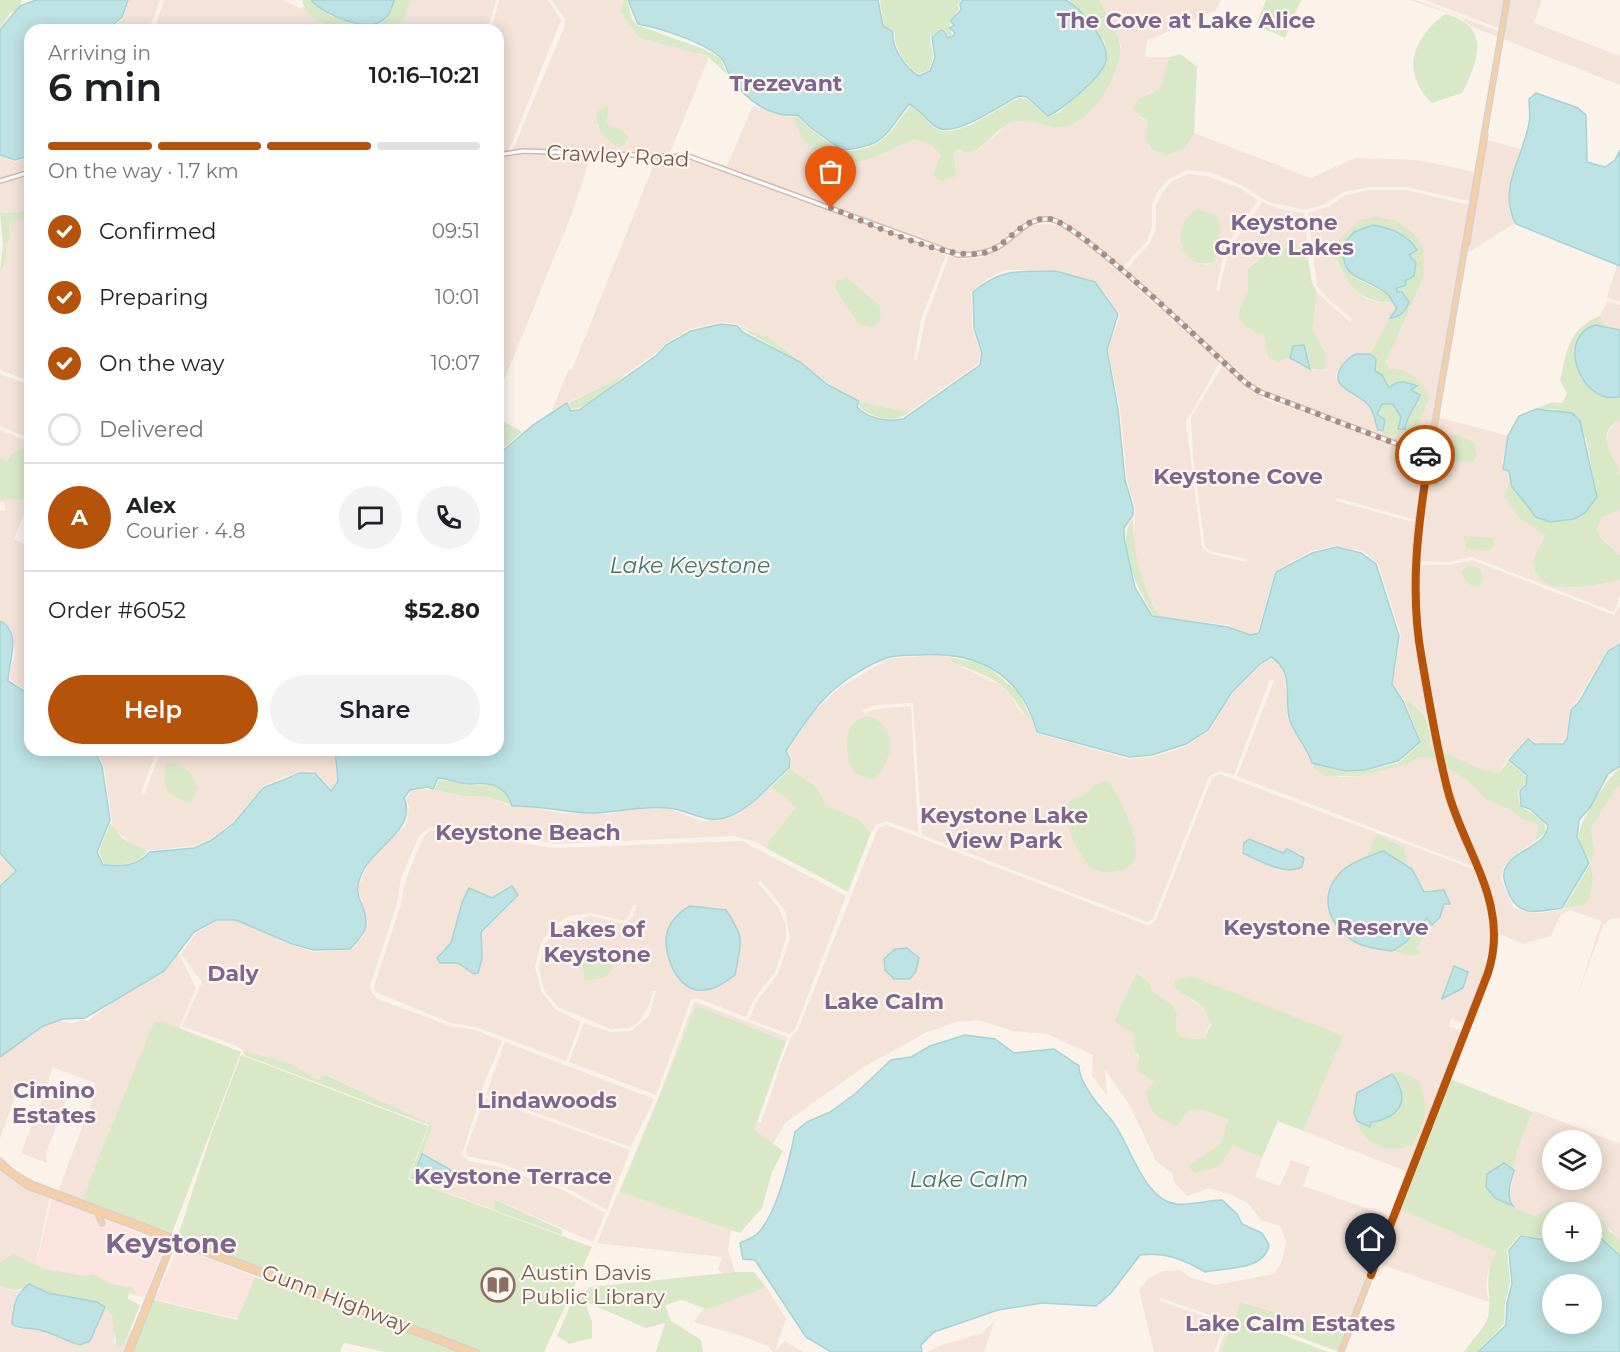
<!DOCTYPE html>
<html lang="en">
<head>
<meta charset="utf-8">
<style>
  :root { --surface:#fff; --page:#f2f2f2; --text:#202124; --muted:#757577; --line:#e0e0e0; --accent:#b45309 }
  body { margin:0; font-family:Montserrat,sans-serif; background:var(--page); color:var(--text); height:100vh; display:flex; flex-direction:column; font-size:22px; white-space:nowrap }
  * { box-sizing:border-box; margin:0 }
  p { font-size:20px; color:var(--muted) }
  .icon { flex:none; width:33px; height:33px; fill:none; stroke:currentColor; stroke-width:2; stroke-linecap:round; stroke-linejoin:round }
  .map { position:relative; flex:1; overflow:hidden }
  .drawer { position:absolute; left:24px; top:24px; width:480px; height:732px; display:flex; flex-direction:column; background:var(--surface); border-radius:18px; box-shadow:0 3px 15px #0003 }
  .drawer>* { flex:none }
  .fabs { position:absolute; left:1542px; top:1130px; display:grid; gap:12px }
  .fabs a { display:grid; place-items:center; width:60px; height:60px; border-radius:50%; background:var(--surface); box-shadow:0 3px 15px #0003; font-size:30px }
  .pin { position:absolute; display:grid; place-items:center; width:51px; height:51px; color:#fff; margin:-62px -26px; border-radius:50% 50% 50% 0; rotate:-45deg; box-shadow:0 0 6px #0007 }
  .pin .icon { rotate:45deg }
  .courier { position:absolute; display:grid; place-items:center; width:60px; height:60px; margin:-30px; border:4px solid #b45309; border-radius:50%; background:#fff; color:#222; box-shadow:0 2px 8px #0007 }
  .headline em { font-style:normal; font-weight:600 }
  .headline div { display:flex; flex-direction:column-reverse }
  .headline { display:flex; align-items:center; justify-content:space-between; height:102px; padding:0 24px }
  h1 { font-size:39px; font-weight:600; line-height:45px }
  .bar { display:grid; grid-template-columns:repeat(4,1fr); gap:9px 6px; align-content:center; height:72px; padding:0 24px }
  .bar i { height:8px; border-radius:4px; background:var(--line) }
  .bar .active { background:var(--accent) }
  .bar p { grid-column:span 4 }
  .line { display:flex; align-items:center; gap:15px; padding:0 24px; border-top:2px solid var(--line) }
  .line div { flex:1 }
  .round { display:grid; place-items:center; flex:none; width:63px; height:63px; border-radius:32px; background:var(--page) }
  ol { padding:0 24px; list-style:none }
  li { display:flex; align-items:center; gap:18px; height:66px }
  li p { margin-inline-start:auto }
  li .icon { padding:6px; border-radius:50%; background:var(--accent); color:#fff; stroke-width:4 }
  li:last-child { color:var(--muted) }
  li i { width:33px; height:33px; border:3px solid var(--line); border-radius:50% }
  .cta { display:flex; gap:12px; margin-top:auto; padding:12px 24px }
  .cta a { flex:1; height:69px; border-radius:36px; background:var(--accent); color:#fff; font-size:24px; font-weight:600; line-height:69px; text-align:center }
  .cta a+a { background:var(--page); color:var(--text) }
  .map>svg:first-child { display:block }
  .residential { fill:#f3e3d8; fill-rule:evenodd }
  .commercial { fill:#fbe3de }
  .green { fill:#d9e9c8 }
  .water { fill:#bee3e4; stroke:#a5d3d5; stroke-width:1.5; fill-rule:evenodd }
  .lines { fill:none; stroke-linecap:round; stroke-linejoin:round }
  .minor-casing { stroke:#cfbbb2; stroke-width:6 }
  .major-casing { stroke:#d8d0cd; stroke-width:7 }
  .minor { stroke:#fff; stroke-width:3 }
  .major { stroke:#f5cfa6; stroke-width:4 }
  .done { stroke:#a48d84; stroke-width:6; stroke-dasharray:0 10.8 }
  .route { stroke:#b45309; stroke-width:8 }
  .labels { text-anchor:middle; stroke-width:4.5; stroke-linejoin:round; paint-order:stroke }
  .street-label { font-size:21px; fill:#75574e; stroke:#fef7f0 }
  .education-label { font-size:21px; fill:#785e54; stroke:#fef7f0; text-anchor:start }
  .neighbourhood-label { font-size:22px; font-weight:bold; fill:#7d6690; stroke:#fef7f0 }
  .water-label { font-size:22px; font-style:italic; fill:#427678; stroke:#fef7f0 }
  .district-label { font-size:27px; font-weight:bold; fill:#7d6690; stroke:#fef7f0 }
</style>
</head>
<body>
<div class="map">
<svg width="1620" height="1352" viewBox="0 0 1620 1352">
  <rect width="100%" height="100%" fill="#fbf2e9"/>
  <!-- residential -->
  <g class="residential">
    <polygon points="129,0 160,0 151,24 144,30 111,30 123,18"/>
    <polygon points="164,0 282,0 302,9 303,6 318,20 345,30 171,30 156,23"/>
    <polygon points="411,0 495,0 496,1 487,30 400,30"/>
    <polygon points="499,0 548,0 561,20 509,150 498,154 498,30 491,30"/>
    <path d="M552,0H624L620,12L640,38L687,48L709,57L669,155L513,150L565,25V19ZM609,108L607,122L611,127L609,143L596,125Z"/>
    <polygon points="1100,0 1221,0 1216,10 1147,41 1145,57 1169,57 1161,89 1148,93 1141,118 1148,122 1148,146 1158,153 1168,156 1184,148 1194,133 1311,178 1355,158 1418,160 1474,172 1469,201 1406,187 1368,187 1344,192 1325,204 1306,210 1268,202 1242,185 1209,172 1187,170 1169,179 1158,191 1152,204 1152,227 1147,241 1122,268 1079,233 1059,220 1048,217 1027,222 999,244 986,250 958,253 693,156 727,166 753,106 792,117 804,142 828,158 851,163 868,160 915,139 932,146 941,154 940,163 956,176 954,152 980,149 1009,123 1028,119 1042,124 1099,102 1115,74 1121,45"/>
    <polygon points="1410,0 1416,0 1500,32 1499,37 1472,27 1460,17"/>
    <polygon points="1426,0 1505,0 1501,29 1436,4"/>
    <polygon points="1509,0 1542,0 1534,23 1620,56 1620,85 1503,39"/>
    <polygon points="1487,140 1520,149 1511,181 1509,211 1515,223 1469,252 1466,251"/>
    <polygon points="523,153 653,157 590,159 573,211 498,395 498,311 503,308 503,300 498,293 498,157"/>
    <polygon points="0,156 15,162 30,158 30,170 0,179"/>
    <polygon points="660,158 691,159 719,168 946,255 921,319 914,359 917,360 925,320 949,256 964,259 984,257 1029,225 1051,224 1072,231 1220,362 1186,422 1202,547 1210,554 1246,562 1247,559 1211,551 1205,547 1193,457 1191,417 1223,365 1263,398 1427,457 1416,520 1337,498 1336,501 1416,523 1413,562 1414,605 1420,659 1438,750 1430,747 1430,729 1426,716 1417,706 1405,701 1393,683 1401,635 1378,563 1362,551 1336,546 1311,551 1275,571 1258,632 1251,634 1228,625 1161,617 1141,580 1134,548 1135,507 1127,480 1120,408 1108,350 1120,314 1096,281 1056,270 1005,270 987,279 971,292 972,328 981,353 978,364 909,412 865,404 829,384 772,339 737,324 721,322 690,329 665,344 656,353 621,377 552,410 569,369 572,370 656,159"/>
    <polygon points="30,174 30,210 15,213 0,212 0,183"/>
    <path d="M1188,174L1207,176L1240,188L1258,200L1225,248L1216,290L1219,291L1229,250L1262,202L1280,209L1304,213L1309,263L1301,247L1267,253L1248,267V291L1240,307L1264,333L1268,357L1277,362L1290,358L1298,364L1314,370L1326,353L1313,330L1317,292L1350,322L1352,319L1326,297L1317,286L1308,213L1328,207L1346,195L1369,190H1406L1469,205L1427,454L1261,391L1247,382L1125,271L1150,243L1156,228V205L1162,193L1171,182ZM1397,221L1424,276L1386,362L1389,370L1429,399L1425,408L1374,421L1371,407L1344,388L1336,378V374L1347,358L1356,354L1370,355L1374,350L1397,308L1392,302L1379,303L1365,298L1347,280L1336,262ZM1221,227L1215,261L1206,265L1197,263Z"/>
    <polygon points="30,215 30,381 0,370 0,273 7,259 6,243 10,239 9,225 12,220 24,220"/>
    <polygon points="1617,265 1620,266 1620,302 1607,297"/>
    <polygon points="1607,301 1620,305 1620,330 1606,327 1600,316"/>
    <polygon points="0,374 30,385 30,418 25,432 26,437 0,426"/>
    <polygon points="1437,417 1508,436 1502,461 1503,469 1509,471 1511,479 1504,495 1520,519 1545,535 1533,560 1570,588 1620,580 1620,595 1614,612 1472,557 1449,562 1417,561 1420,522"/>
    <polygon points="1618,420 1620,420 1620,473 1606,442 1609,430"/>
    <polygon points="0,430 28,441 29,446 17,450 6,460 0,457"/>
    <polygon points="1,498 30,499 14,539 27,545 30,537 30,693 10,680 10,669 15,656 14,646 11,629 0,620 0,511 6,510 4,502 0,502"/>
    <polygon points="1620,510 1620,555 1601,537 1597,529 1603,517"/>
    <polygon points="1472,560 1614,615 1620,606 1620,643 1607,650 1577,701 1570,709 1566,738 1562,742 1542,744 1527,738 1507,759 1500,773 1483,770 1442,751 1424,659 1417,605 1417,565 1449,565"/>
    <polygon points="937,655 949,657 953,663 1000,685 1012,696 1019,710 1032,720 1036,733 1128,759 1153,757 1187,746 1209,731 1233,693 1261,665 1271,659 1279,663 1285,678 1288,719 1315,770 1340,777 1361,776 1408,764 1419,757 1439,759 1454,817 1475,867 1237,776 1274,681 1270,679 1234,775 1220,771 1209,776 1153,919 1148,922 922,835 913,703 876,705 863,710 864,713 877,709 911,706 918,833 886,821 875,826 871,833 858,819 826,805 817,787 790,769 792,759 788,751 812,714 839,688 888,659"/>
    <polygon points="96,750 157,750 141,793 144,795 161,750 334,750 337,780 331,789 315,771 300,772 284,777 262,787 233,822 209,840 193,846 143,851 113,829 104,766"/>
    <polygon points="1444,765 1467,780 1486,800 1509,809 1522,819 1537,824 1538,830 1534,842 1516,854 1504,866 1501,879 1514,908 1525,912 1542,913 1582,906 1593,879 1591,866 1594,851 1591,828 1620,783 1620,918 1610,919 1603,926 1575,1002 1602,921 1570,910 1560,916 1551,936 1523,944 1500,934 1496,956 1490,972 1497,937 1495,908 1458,817"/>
    <path d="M1220,774L1476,870L1491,908L1493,944L1486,972L1466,1024L1451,1019L1449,1026L1463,1031L1408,1172L1303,1131L1342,1036L1192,976L1174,980L1190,999L1203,1006L1211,1021L1204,1038L1191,1039L1179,1036L1176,1031L1177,1012L1172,1004L1153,992L1149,982L1136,973L1114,1022L1133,1033L1135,1052L1155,1082L1187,1111L1204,1110L1228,1120L1220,1144L1189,1166L1195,1173L1233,1145L1262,1158L1255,1177L1280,1186L1291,1160L1310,1167L1303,1186L1391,1217L1346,1333L1242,1302L1221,1352H1218L1228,1321L1161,1298L1160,1301L1225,1323L1214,1352H1154L1139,1290L1149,1278L1164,1271L1181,1270L1189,1277L1215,1285L1274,1274L1282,1261L1286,1241L1280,1226L1261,1220L1248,1203L1232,1195L1209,1188L1187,1196L1173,1181V1174L1156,1161L1130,1106L1105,1069L1107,1095L1092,1076L1093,1055L1047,1034L1013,1031L979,1020L955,1022L925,1033L862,1068L785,1123L773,1144L753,1131L767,1094L757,1122L761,1123L781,1063L791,1037L798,1030L878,828L887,825L1149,926L1156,920L1212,778ZM1249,839L1283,853L1287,849L1301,854L1304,858L1302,867L1273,865L1243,853L1241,851ZM1403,848L1407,865L1424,892L1436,889L1443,910L1417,949L1419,951L1413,956L1356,943L1335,924L1342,871L1366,858ZM1400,1072L1402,1148L1357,1093Z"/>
    <polygon points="771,787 786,798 795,808 768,842 768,849 753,841 733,836 555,844 479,829 429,827 419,836 401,878 397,903 370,986 372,993 378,999 450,1026 475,1030 502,1041 485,1081 462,1155 469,1161 499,1167 565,1191 605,1213 593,1242 495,1199 494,1210 413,1180 413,1178 451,1185 451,1170 422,1154 433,1125 327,1075 317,1080 292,1064 245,1052 237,1046 182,1026 202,982 181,954 196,933 217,921 236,921 291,945 314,952 351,950 363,936 368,923 358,888 364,873 374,855 406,825 409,807 406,799 411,791 427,789 463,796 489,797 512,807 531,807 559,813 610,814 633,808 670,809 701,821 727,819 740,813"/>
    <path d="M430,830L478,833L521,843L555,848L742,841L846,896L795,1029L789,1034L749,1019L757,1001L778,974L790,938L785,910L761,881L758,883L778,907L786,925V938L775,972L754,999L746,1017L697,998L691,1000L656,1095L569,1062L584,1023L611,1032L631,1031L649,1016L656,991H653L650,1004L638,1023L629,1028L611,1029L558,1007L544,990L539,967L544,945L562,924L591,916L625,924L632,918L637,905H633L629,916L624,921L591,913L569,916L552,927L541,943L535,967L541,991L556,1010L581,1022L566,1061L476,1027L451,1023L375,992L374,986L401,904L406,879L423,838ZM512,886L481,932L482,958L474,974L441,952L451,943L462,903L483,895L492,898ZM690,906L720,908L738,958L735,975Z"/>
    <polygon points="0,855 14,871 0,884"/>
    <polygon points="178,952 196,988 179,1028 161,1021 154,1022 83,1202 58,1192 92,1101 95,1083 52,1067 47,1087 68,1095 46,1153 47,1163 21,1153 45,1092 20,1083 0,1138 0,1050 38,1026 55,1021 74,1023 80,1020 88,1021"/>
    <polygon points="694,1002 696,1002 787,1037 786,1041 696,1005 663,1084"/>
    <polygon points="505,1042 654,1099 631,1147 486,1095"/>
    <polygon points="485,1098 630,1150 607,1210 567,1188 500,1163 467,1156 466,1150"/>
    <polygon points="655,1106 620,1192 731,1230 728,1250 735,1272 723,1273 718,1270 722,1257 597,1243"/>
    <path d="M1534,1111L1620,1144V1240L1597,1217H1592V1212H1573L1562,1200L1535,1216L1518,1211L1509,1201L1518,1148ZM1552,1140H1592V1179H1552Z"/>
    <polygon points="0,1158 28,1180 51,1190 35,1270 0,1263"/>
    <polygon points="1398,1208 1498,1252 1488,1271 1486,1287 1489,1302 1377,1263"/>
    <polygon points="0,1283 10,1291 20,1291 12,1310 12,1324 18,1329 37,1329 72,1343 97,1326 105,1307 112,1316 115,1330 114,1343 124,1344 131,1329 132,1331 124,1352 0,1352"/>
    <polygon points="766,1287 786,1319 775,1351 785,1341 803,1352 773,1352 768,1346 747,1338 694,1322 704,1308"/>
    <polygon points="995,1320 984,1352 927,1352 945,1344 983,1333"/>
  </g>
  <!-- commercial -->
  <g class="commercial">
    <polygon points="52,1198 165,1244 145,1298 35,1270"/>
    <polygon points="179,1247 255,1277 238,1319 155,1299"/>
  </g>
  <!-- green -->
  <g class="green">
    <polygon points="0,0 22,0 17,10 10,13 0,28"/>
    <path d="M302,0H311L331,16L354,22L394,0H411L400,30C373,30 309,36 302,0Z"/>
    <polygon points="624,0 627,0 632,19 637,25 701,48 720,58 728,75 706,55 640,38 620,12"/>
    <path d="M880,0H961L958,4L959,10L949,21L952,35L949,37L945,30L941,29L930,37L933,58L929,70L919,74C906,68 893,47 895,32L884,26Z"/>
    <path d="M1069,0H1100C1104,11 1120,36 1120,46C1122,75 1091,124 1062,127C1043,128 1027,115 1008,124C990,133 982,158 959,150L954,152L956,176L940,181L933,175L941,155L932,146L915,139L868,160L851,163L828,158L804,142L792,117L798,116L810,129L842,152C884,148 886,138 910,106C921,111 927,124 938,130C959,138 1000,107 1019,98L1027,99L1049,117L1060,112L1095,79L1107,61L1105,42Z"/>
    <polygon points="1266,0 1301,0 1285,38 1256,25"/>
    <path d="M1445,14C1491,25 1479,61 1462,93L1432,103C1400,72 1412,39 1445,14Z"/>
    <path d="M1181,54L1197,67L1194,133L1185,148L1167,156C1147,149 1143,143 1148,122L1132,109L1139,99L1161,88L1169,57Z"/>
    <path d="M604,106L609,108L607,122L611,127L621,129L628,137L626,143L619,147C605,141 596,130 596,114Z"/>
    <path d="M1197,209L1216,216L1221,227L1215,261C1185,275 1164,229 1197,209Z"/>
    <polygon points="30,210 30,215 24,220 12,220 9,225 10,239 6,243 7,259 0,273 3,244 0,212 15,213"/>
    <path d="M1377,217L1397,221L1415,235L1423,247L1424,276L1386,362L1389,369C1407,367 1424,383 1429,399L1417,428L1388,437L1378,430H1383L1380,416L1376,414L1381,404H1393L1405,424L1416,405L1417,393L1411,391L1416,386L1399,382L1389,388L1374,371L1376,359L1370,354L1390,318L1396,317L1409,302L1404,295L1397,292V288L1413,272V260L1409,255L1416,251C1407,233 1391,228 1373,225L1355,278L1389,294L1392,302C1359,305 1339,276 1333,246L1359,220Z"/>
    <polygon points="1289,247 1301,247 1309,263 1312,283 1317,292 1313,330 1326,353 1325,369 1310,369 1308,357 1293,346 1290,358 1277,362 1268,357 1264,334 1258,335 1239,319 1240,307 1248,291 1248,268 1267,253"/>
    <polygon points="846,277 880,306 881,317 874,327 859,325 835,288 836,281"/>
    <path d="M1600,316L1606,327L1596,325L1591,390L1605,397H1620V420C1591,435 1617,456 1620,475C1620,486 1620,498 1620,510L1603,517L1597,529L1601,538L1620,555V580C1599,584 1556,595 1539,578C1535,573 1534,566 1533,560L1545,535L1520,519L1504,495L1511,479L1512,487L1550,522L1574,519L1597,497L1586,438L1555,409H1536L1552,402L1562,403L1567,394L1560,380C1567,351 1568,328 1600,316Z"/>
    <path d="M739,326L772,339L798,360C793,358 743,330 739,326Z"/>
    <path d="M626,374C612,386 590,408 571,409L569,403Z"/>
    <path d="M860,402L909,412C896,424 871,419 859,406Z"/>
    <polygon points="498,418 522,432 498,453"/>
    <polygon points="1452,434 1474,442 1477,454 1473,463 1457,461 1446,451"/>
    <polygon points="28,441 30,442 30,499 0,500 0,457 6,460 17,450 29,446"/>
    <path d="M1133,518C1134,555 1140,585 1161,617L1153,615C1139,589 1113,545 1133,518Z"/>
    <polygon points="1464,536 1493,538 1494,545 1488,551 1466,549"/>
    <path d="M1469,565L1480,569L1483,579L1479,587C1469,586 1464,581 1461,571Z"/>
    <path d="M949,657L984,664L1018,692L1032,720C1019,710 1020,706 1011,695C998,678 972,670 953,663Z"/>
    <path d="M1405,701C1427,709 1430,725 1430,747L1438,750L1439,759L1419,757L1408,764L1361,776H1326L1314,769L1313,764L1345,772L1365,771L1399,763L1421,743Z"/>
    <path d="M869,716C899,727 893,761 874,780L855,774C844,755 840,720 869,716Z"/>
    <polygon points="1442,751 1483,770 1500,773 1508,761 1526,776 1525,784 1518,791 1520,806 1544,820 1546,832 1534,842 1538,830 1537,824 1522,819 1509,809 1486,800 1467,780 1444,765"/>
    <polygon points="172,762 190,772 198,788 194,799 189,803 168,793 164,779 166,765"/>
    <path d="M1620,768V783L1591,828L1594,851L1591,866L1593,879L1589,898L1583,906L1564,908L1591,863C1587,855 1580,846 1579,838C1576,825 1609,776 1620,768Z"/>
    <polygon points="790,769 817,787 826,805 858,819 871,833 848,892 768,849 768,842 795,808 786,798 771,787"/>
    <path d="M439,780C449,780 458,783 468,785C486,787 503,779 511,805L489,797L463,796L434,790Z"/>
    <path d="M1108,780C1119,797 1158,866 1118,871C1111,872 1102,873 1096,870C1081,864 1061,820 1067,805C1071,796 1079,798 1086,794C1095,788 1095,782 1108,780Z"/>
    <path d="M110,823L122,838L148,851C135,866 122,865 104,864L99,852Z"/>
    <polygon points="1377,834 1404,848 1407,865 1383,851 1366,858"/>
    <polygon points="1427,918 1432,925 1417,949 1420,952 1413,956 1392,951 1405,943"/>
    <polygon points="591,951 608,957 613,968 606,977 585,981 582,960"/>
    <path d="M1136,973L1149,982L1153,992L1172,1004L1177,1012L1176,1031L1179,1036L1191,1039L1204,1038L1211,1025L1203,1006L1176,989L1174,980L1192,976L1343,1036L1303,1131L1278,1121L1262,1158L1233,1145L1220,1166L1195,1173L1188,1166L1220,1144L1228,1120L1204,1110L1187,1111L1177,1126C1159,1118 1148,1113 1146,1092L1155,1082L1138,1071L1139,1055L1135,1052L1133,1033L1114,1022Z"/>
    <polygon points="696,1005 786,1041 754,1130 783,1151 772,1172 762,1208 740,1233 620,1192"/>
    <polygon points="161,1021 241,1052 172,1233 83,1202 96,1164 154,1022"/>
    <polygon points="243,1051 292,1064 317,1080 326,1075 433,1125 413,1180 409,1178 429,1125 244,1055"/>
    <polygon points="241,1055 428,1126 408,1179 592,1247 544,1352 479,1352 178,1236 211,1135"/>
    <path d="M1400,1072L1418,1080C1429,1105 1427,1121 1412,1145C1387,1154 1366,1147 1357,1121L1370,1127L1371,1122H1378L1399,1111L1401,1086L1392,1074Z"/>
    <path d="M1450,1079L1533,1112L1518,1148L1514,1170L1504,1163L1496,1199C1510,1205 1521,1211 1535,1216L1562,1200L1573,1212H1552V1239L1520,1235L1507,1249L1510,1283L1505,1303L1504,1324L1477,1352H1464C1469,1344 1487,1325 1488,1317C1493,1292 1481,1277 1497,1252L1398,1208Z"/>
    <polygon points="494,1199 562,1230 562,1235 494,1210"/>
    <polygon points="1592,1217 1604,1220 1608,1230 1620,1240 1620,1255 1592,1228"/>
    <path d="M13,1254L44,1269L84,1276L93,1274L111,1284L133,1288L137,1294L129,1292L128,1299L140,1305L124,1344L117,1349L112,1316L105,1307L97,1302L48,1293L29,1284C18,1292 12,1292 0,1285V1263Z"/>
    <polygon points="735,1272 754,1272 766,1287 707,1309 682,1300 665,1305 671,1321 701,1340 703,1352 656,1352 665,1323 646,1328 584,1301 592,1321 592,1338 569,1344 557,1336 576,1293 581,1297 590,1287"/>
    <polygon points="255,1277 460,1352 385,1352 344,1343 340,1352 132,1352 157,1289 154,1300 237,1320"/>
    <polygon points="1241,1302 1346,1333 1339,1352 1248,1318 1247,1321 1328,1352 1221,1352"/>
  </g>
  <!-- water -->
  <g class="water">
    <polygon points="36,0 128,0 122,17 107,30 30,30 30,156 15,160 0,155 0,30 20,6"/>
    <path d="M311,0H394V1C392,7 390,14 385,18C369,35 323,14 311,0Z"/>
    <path d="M628,0H878L883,26L893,32C891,48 906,69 919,76L930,71L935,58L932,37L941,30L944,31L948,38L953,36L955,33L950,28L954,25L950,21L961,10L960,4L963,0H1066C1081,8 1110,43 1106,61C1102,77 1063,109 1048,116L1027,97L1019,96C1000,105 957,137 938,128C926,122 921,109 909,104C884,136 885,146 842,150L811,128L798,115C771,118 748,101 732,80C727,73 726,61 719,56C701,41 660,28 638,24Z"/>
    <path d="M1536,93L1578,108L1586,115L1587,162L1605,167L1615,160L1620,150V266L1516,224C1497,189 1523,158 1529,123C1531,116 1529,107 1529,99Z"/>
    <path d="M1373,225C1391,228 1407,234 1417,250L1409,255L1416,263L1414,276L1405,281L1406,285L1397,288V292H1402L1409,302C1406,311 1400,317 1390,318L1397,308C1392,303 1391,296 1386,293C1363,275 1341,282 1343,245L1354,232Z"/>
    <path d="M1056,271L1095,282L1118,314L1107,350L1118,409L1125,480L1133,507V515L1124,528V538L1135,588L1152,616L1228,627L1251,635L1259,633L1276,572L1312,553L1337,547L1361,553L1376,564L1399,636L1392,684L1403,701L1420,742L1398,761L1365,770L1345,771L1312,763C1307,748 1296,736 1290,721C1283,699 1296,672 1271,657L1260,664L1232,692L1208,730L1186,744L1152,755L1129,757L1037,732C1021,672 976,651 918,655C908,655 895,655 886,658C870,664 851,676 838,686C816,704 802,727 786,751L790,759L789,768C770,784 752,808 728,817C705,825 688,809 667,808C640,805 616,813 589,813C563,812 538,805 512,806C506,785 490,782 471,784C461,785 449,778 438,778L433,789L427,787L410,790L404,798C417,828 378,844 364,869C349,898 365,899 366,922C367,932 356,942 350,949L314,950L292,944L236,920H216L194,932L164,971L85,1018L63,1019L43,1026L0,1057V886L16,871L0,853V621C23,633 8,662 8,681L30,695V750H94L102,766L110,820L97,852L103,865C123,866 136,867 150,852L194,848L210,841L234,823L263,788L300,773H315L331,791L338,781L335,750H498V455L533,425L565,404L567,403L571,411L579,410L657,355L666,345L691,331L721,324L737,326L744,333L800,362L828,385L859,401L857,407C868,419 888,422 903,419L980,365L982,353L974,328L973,292C1004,267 1018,272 1056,271Z"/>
    <path d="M1596,325L1620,330V397C1616,397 1609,398 1606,397C1576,390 1559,335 1596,325Z"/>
    <polygon points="1304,345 1310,369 1290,358 1293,346"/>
    <path d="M1356,354H1370L1376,359L1375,371L1382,375L1389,388C1398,379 1406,382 1417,386L1411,390L1420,395C1417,405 1406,416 1405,429H1398L1401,417L1393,404H1382L1377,414L1385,420L1383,430H1378C1375,423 1374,412 1370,407C1359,392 1326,388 1342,366C1347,360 1349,357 1356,354Z"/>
    <polygon points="1536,409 1572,413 1580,421 1597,497 1585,513 1574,519 1550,522 1536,517 1522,499 1512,487 1509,471 1503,469 1508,436 1519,416"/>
    <path d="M1620,644V766L1608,774L1591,806L1579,820L1577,837L1589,863L1562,908C1537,912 1518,918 1508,891C1505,883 1502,877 1505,869C1514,848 1546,848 1548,825L1530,809L1521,806L1520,791L1526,785L1527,775L1509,760L1528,739L1535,744H1563L1567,739L1571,710L1579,702L1608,651Z"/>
    <path d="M1249,839L1283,853L1287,849L1304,858L1302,867C1286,876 1257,860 1243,853L1244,843Z"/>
    <path d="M1383,851L1412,869L1424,892L1444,890L1450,904H1444L1440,917L1432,925L1427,918L1405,943L1392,951C1381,949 1365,948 1355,942C1329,926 1317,896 1341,872C1351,862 1370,856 1383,851Z"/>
    <polygon points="512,886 518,895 481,932 482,958 478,973 474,974 458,963 440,963 437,958 451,943 462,903 469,888 492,898"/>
    <path d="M690,906L726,910C746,940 741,941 735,975C724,983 712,992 697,990C686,988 677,978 673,969C661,942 663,922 690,906Z"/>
    <polygon points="907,948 919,958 916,971 910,979 894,979 885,970 884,959 895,949"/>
    <polygon points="1454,966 1468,972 1463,988 1442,999"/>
    <path d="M965,1035L995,1039L1014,1053L1054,1049L1079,1066C1079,1082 1099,1106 1109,1117C1129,1138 1141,1199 1176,1204C1186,1206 1209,1200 1222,1200L1237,1214L1242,1224L1262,1233L1269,1245C1264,1271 1227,1267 1205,1272C1183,1259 1166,1252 1140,1255L1111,1293L1096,1306L1042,1303L998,1310L934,1332L921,1345L922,1352H831L806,1337L755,1260L743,1259L740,1243C745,1240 753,1238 757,1234C777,1215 790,1158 795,1132L807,1122L830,1112L855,1094L891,1060L911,1057L930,1046Z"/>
    <path d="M1392,1074C1403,1088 1408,1106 1390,1116C1383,1119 1379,1122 1371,1122L1370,1127L1357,1121L1354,1113L1357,1093Z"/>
    <polygon points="422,1154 451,1170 451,1186 413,1178"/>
    <path d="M1504,1163L1514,1170C1511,1182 1505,1196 1513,1206L1496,1199L1486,1187L1487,1174Z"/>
    <path d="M1592,1230L1620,1256V1352H1478L1506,1325L1507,1303L1512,1284L1509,1250L1521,1236L1552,1241V1251H1592ZM1552,1284H1592V1323H1552Z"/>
    <path d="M29,1284L48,1293L97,1302L105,1307L90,1341L80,1345C65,1341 50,1331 35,1329C26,1327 20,1330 12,1324C13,1308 15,1294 29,1284Z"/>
  </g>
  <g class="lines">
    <!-- minor casing -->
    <g class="minor-casing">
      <g id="minor">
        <path d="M498,155L523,151L691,157L958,255C972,255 985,254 998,247C1016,237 1025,218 1049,219C1076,220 1217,357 1246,383L1260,392L1429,456"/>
        <polyline points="0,181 30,172"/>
      </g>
    </g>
    <!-- major casing -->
    <g class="major-casing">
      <g id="major">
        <polyline points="1467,243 1485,135"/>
        <polyline points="0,1161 13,1173 32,1184 476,1352"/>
        <polyline points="0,1166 27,1186 323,1297"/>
        <polyline points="97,1212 102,1223"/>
        <polyline points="342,1304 467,1352"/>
        <polyline points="127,1352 172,1241"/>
        <polyline points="130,1352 173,1241"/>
        <path d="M1341,1352L1487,973C1511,905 1465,854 1448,791C1426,707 1408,609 1418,522L1507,0"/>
      </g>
    </g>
    <!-- minor -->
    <use href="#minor" class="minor"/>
    <!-- major -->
    <use href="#major" class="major"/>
  </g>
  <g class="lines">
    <!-- done -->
    <path class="done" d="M831,208C867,222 951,264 987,252C1010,244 1022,216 1050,219C1079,222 1216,356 1246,383L1260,392L1425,455"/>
    <!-- route -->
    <path class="route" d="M1371,1275L1488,973C1510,906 1467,856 1449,795C1437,751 1430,705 1422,660C1409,591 1418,525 1429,456L1425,455"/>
  </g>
  <!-- icons -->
  <defs>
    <g id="library-ring" transform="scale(1.725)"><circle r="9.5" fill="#fef7f0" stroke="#8d6e63" stroke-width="1.5"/><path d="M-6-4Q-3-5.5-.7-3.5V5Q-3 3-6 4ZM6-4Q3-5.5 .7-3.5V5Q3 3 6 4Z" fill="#8d6e63"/></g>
  </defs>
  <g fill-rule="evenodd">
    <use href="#library-ring" x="498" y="1285"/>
  </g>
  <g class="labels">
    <!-- street labels -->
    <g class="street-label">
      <text transform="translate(618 156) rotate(3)" y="7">Crawley Road</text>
      <text transform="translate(336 1299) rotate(21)" y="7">Gunn Highway</text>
    </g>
    <!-- education labels -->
    <g class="education-label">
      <text x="521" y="1280">Austin Davis<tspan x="521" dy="24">Public Library</tspan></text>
    </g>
    <!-- neighbourhood labels -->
    <g class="neighbourhood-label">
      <text x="1186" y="28">The Cove at Lake Alice</text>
      <text x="786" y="91">Trezevant</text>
      <text x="1284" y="230">Keystone<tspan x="1284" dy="25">Grove Lakes</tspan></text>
      <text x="1238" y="484">Keystone Cove</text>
      <text x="1004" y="823">Keystone Lake<tspan x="1004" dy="25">View Park</tspan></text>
      <text x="528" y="840">Keystone Beach</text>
      <text x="1326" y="935">Keystone Reserve</text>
      <text x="597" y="937">Lakes of<tspan x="597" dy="25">Keystone</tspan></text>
      <text x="233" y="981">Daly</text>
      <text x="884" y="1009">Lake Calm</text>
      <text x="54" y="1098">Cimino<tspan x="54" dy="25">Estates</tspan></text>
      <text x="547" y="1108">Lindawoods</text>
      <text x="513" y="1184">Keystone Terrace</text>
      <text x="1290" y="1331">Lake Calm Estates</text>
    </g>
    <!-- water labels -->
    <g class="water-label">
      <text x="690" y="573">Lake Keystone</text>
      <text x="969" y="1187">Lake Calm</text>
    </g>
    <!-- district labels -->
    <g class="district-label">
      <text x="171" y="1253">Keystone</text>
    </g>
  </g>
</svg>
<div class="fabs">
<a><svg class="icon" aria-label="layers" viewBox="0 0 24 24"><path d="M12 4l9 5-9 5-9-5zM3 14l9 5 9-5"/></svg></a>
<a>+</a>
<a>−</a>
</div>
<div class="pin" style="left:831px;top:208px;background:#ea580c"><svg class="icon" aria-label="bag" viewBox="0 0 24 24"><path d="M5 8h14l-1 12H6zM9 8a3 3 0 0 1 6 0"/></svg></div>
<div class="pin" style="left:1371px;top:1275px;background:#1f2937"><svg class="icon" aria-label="home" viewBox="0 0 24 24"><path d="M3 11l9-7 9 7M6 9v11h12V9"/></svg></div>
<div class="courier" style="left:1425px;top:455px"><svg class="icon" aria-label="car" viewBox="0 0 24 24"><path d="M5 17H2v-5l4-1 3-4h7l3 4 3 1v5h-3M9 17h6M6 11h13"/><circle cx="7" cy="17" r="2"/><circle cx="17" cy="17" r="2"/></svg></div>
<section class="drawer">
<div class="headline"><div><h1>6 min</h1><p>Arriving in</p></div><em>10:16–10:21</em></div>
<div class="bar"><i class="active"></i><i class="active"></i><i class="active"></i><i></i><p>On the way · 1.7 km</p></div>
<ol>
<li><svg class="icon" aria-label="check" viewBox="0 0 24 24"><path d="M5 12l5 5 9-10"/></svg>Confirmed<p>09:51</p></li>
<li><svg class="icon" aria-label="check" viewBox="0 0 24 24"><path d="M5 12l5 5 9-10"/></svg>Preparing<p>10:01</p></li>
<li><svg class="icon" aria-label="check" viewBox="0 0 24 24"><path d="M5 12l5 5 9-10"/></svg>On the way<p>10:07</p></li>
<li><i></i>Delivered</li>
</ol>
<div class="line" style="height:108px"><b class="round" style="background:var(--accent);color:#fff">A</b><div><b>Alex</b><p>Courier · 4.8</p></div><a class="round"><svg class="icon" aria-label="chat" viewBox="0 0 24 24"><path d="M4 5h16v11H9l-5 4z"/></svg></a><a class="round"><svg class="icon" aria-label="phone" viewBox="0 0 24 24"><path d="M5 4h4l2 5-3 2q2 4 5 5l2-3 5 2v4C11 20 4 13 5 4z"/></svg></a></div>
<div class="line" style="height:78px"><div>Order #6052</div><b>$52.80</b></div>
<div class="cta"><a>Help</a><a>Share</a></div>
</section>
</div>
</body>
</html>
